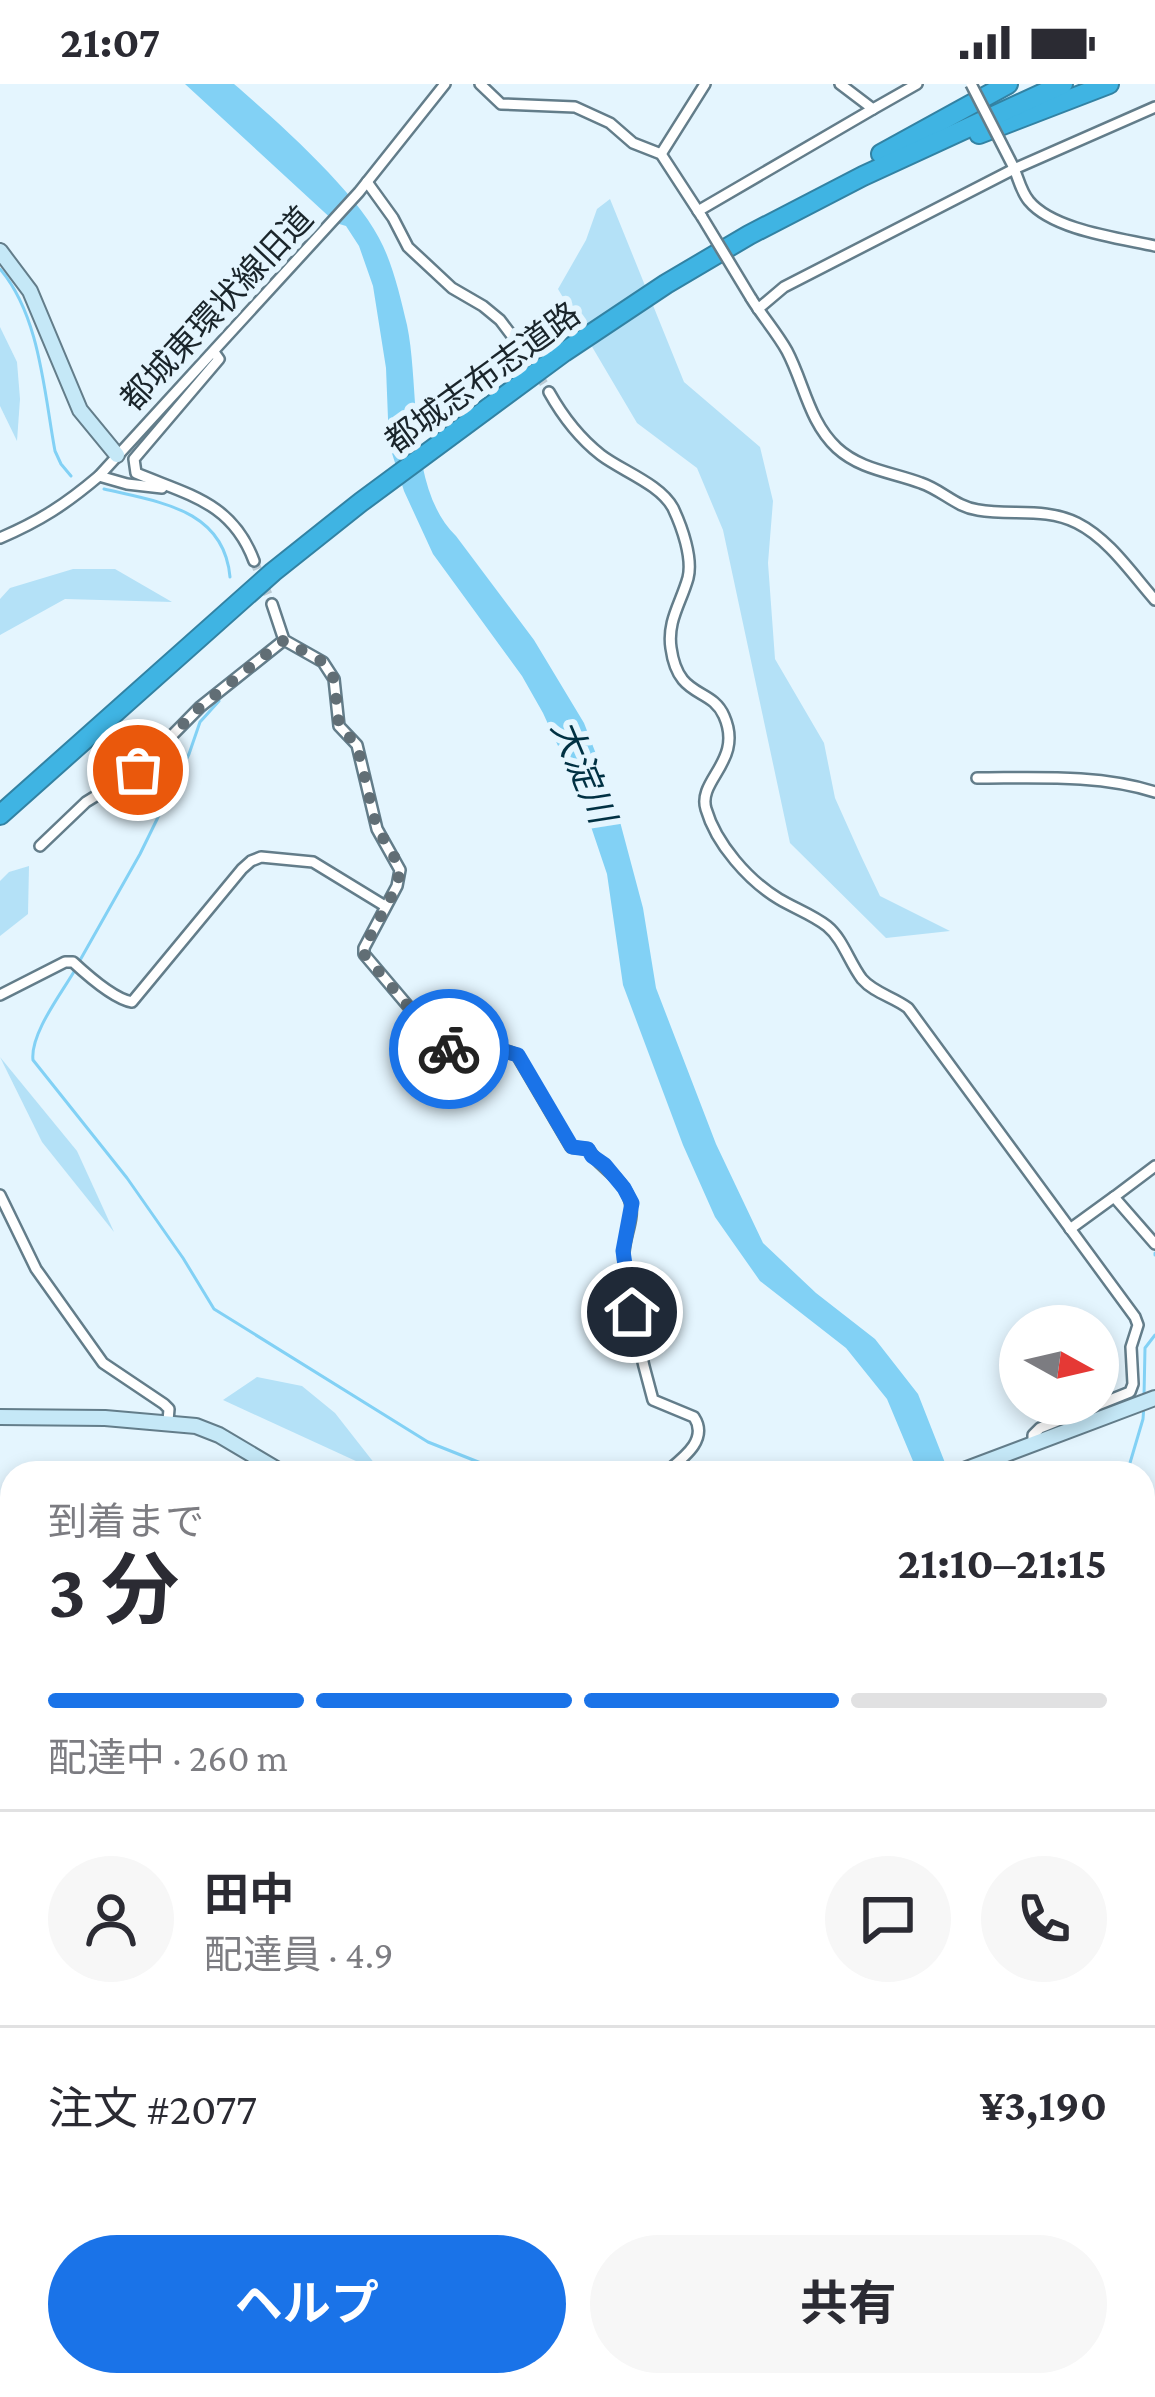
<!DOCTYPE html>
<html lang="ja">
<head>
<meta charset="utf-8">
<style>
  :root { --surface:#fff; --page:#f7f7f7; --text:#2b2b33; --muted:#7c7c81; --line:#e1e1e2; --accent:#1a73e8 }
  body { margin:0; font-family:"Crimson Pro","Noto Sans JP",serif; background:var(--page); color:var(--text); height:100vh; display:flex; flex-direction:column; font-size:45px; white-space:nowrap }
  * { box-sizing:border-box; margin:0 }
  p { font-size:39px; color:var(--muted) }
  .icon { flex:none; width:66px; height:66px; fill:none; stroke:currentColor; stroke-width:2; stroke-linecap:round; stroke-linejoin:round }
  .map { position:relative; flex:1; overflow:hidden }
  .panel { position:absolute; left:0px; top:1377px; width:1155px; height:936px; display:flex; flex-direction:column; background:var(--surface); border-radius:36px 36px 0 0; box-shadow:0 6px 18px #0003 }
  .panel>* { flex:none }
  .needle { width:78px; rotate:98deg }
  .tools { position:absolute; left:999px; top:1221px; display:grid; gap:24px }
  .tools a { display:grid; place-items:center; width:120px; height:120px; border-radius:50%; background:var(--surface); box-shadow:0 6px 18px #0003; font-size:60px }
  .pin { position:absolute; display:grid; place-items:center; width:102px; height:102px; color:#fff; margin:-51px; border:6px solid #fff; border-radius:50%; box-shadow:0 3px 12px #0007 }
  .courier { position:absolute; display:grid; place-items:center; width:120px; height:120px; margin:-60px; border:9px solid #1a73e8; border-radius:50%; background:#fff; color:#222; box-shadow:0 3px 15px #0007 }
  .summary em { font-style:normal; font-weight:700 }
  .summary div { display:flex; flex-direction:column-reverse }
  .summary { display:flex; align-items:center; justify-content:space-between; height:204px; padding:0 48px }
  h1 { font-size:78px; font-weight:700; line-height:90px }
  .bar { display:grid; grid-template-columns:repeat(4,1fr); gap:18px 12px; align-content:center; height:144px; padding:0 48px }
  .bar i { height:15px; border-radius:9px; background:var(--line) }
  .bar .selected { background:var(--accent) }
  .bar p { grid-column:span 4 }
  .line { display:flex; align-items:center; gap:30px; padding:0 48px; border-top:3px solid var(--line) }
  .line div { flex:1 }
  .round { display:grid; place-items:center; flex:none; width:126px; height:126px; border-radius:63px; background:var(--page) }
  .button { display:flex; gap:24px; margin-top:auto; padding:24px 48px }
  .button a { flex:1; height:138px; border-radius:72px; background:var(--accent); color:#fff; font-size:48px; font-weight:700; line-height:138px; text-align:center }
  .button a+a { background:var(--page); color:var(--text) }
  .status { display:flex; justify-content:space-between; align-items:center; height:84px; padding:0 60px; background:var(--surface); direction:ltr }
  .status svg { height:33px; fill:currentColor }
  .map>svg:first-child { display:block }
  .green { fill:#b4e1f7 }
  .water { fill:#82d1f5 }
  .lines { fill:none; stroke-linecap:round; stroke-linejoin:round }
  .stream { stroke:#82d1f5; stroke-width:3 }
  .street-tunnel { stroke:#bccbd4; stroke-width:9; stroke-dasharray:9 4.5; stroke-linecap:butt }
  .street-casing { stroke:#637d8a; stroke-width:14 }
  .secondary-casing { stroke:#637d8a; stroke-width:18 }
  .highway-casing { stroke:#3282a3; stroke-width:22 }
  .street { stroke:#fff; stroke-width:9 }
  .secondary { stroke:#c5e8f7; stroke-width:14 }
  .highway { stroke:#3fb4e3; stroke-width:18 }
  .street-bridge-casing { stroke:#637d8a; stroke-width:14; stroke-linecap:butt }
  .street-bridge { stroke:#fff; stroke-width:9 }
  .done { stroke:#616e75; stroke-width:12; stroke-dasharray:0 21.6 }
  .route { stroke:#1a73e8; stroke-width:15 }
  .labels { text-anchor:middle; stroke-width:12; stroke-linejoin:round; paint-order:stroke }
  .street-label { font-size:33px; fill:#1a252b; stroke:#e4f5fe }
  .water-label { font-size:36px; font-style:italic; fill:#003143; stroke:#e4f5fe }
</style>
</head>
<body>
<div class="status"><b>21:07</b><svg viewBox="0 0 49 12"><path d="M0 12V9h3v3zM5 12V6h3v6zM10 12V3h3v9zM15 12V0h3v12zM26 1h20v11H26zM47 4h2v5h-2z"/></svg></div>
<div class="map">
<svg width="1155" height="2313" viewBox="0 0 1155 2313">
  <rect width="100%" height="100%" fill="#e4f5fe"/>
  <!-- green -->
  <g class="green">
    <polygon points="610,115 684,298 760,363 773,417 768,479 775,575 824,659 835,714 861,772 880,812 950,847 886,854 790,759 723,446 697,384 637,339 558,205 586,156 597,125"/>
    <polygon points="0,243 17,278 20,315 17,357 0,322"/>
    <polygon points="73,485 115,485 172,518 65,515 0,551 0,515 10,504"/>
    <polygon points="29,782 28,830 0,852 0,797 9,788"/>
    <polygon points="0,973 77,1067 114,1148 42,1058"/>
    <polygon points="257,1293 302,1302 335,1329 382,1389 223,1316"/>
  </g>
  <!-- water -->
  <path class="water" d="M185,0H234C277,37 361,111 383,162C394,185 401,216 407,241C420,302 407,405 456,452L534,556L584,639L615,719L643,824L656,904L716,1060L763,1159L816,1209L875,1255L918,1310L949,1389H918L887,1315L846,1264L760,1197L715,1133L683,1061L623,901L607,790L580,710L543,629L522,592L433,470L404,407L389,360L386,284L373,202L359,162L346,142L336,139Z"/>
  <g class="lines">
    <!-- stream -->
    <g class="stream">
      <path d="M0,185C40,232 44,308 55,367L61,380L71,392"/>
      <path d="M104,405C159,418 224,425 230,493"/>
      <polyline points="79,878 140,770 189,670 200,638 219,617"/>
      <path d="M75,886C61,910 30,950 33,976L127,1094L183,1174L214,1225L428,1358L506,1389"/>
      <polyline points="1155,1169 1155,1171"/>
      <polyline points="1144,1312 1145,1264 1155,1251"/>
      <polyline points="1127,1389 1143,1335 1144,1321"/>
    </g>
    <!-- street-tunnel -->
    <g class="street-tunnel">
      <polyline points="525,269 549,308"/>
      <polyline points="254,477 272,520"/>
    </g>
    <!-- street casing -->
    <g class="street-casing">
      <g id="street">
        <polyline points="480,0 501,20 575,23 610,39 633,59 661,70 702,133"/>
        <polyline points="840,0 873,25 917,0"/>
        <polyline points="661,70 705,0"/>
        <path d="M1013,82C1018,93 1021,108 1029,117C1053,146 1119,154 1155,162"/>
        <polyline points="367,98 393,134 408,163 452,204 483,222 500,236 525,269"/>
        <polyline points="698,127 873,25"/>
        <path d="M751,214C762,232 777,249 787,267C804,299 809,338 837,364C861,386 892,388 921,399C942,406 956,423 978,426C1011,432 1045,423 1077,439C1109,455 1132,490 1155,516"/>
        <polyline points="758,225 784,203 1014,85 1155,23"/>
        <path d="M214,268L219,275L134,375L136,389C188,411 232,418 254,477"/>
        <path d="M549,308C563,333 578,353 601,371C622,387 660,400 673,424C682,443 693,474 688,494C681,519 667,537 671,564C678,616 711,602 724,632C744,677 697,696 706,725C716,760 749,797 779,815C794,824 813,831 827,842C843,855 849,878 862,895C874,909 894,913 908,924L1135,1233L1138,1241L1131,1263L1133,1300L1130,1308L1040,1344L1033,1351V1360"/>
        <polyline points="99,392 127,400 162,404"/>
        <path d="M0,454C40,437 66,420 99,392L359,108L445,0"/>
        <path d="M272,520L284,556L323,578L334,595L339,642L357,661L377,745L400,786L397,802L364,864V870L441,961C454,967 460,963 474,962C489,962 504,965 517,971L571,1063L588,1065C599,1083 621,1092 629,1114C637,1135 621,1156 624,1178C630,1225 640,1270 653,1316L694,1333C709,1356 683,1374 665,1389"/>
        <path d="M977,694C1035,694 1099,690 1155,708"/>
        <polyline points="40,762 86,718 138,686 200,623 284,556"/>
        <path d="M0,911L65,878H73C87,891 114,915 132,918L242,785L251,777L261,773L313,778L385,822"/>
        <polyline points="0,1111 36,1185 103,1279 164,1320 169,1325 168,1337"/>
        <polyline points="1114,1113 1155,1082"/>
        <polyline points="1070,1145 1114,1113 1155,1160"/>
        <polyline points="1143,1747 1155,1741"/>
        <polyline points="1143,1952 1155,1954"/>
        <polyline points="0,2032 12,2037"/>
        <polyline points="257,2301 265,2313"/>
        <polyline points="1068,2301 1081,2309 1104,2313"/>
      </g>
    </g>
    <!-- secondary casing -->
    <g class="secondary-casing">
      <g id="secondary">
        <polyline points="0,167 30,207 80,326 117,371"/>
        <polyline points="0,1333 105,1334 196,1342 219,1351 283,1389"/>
        <polyline points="956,1389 1155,1314"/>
      </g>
    </g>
    <!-- highway casing -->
    <g class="highway-casing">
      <g id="highway">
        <polyline points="979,50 1109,0"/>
        <polyline points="881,70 1008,0"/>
        <polyline points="0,731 273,488 361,418 564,268 666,200 749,151 863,92 1063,0"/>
        <polyline points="0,1562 12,1573"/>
        <polyline points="767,2301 775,2313"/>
      </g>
    </g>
    <!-- street -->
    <use href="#street" class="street"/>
    <!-- secondary -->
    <use href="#secondary" class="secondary"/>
    <!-- highway -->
    <use href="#highway" class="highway"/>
    <!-- street-bridge casing -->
    <g class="street-bridge-casing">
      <g id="street-bridge">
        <polyline points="971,0 1012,80"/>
        <polyline points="702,133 751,214"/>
      </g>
    </g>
    <!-- street-bridge -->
    <use href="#street-bridge" class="street-bridge"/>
  </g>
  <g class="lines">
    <!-- done -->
    <polyline class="done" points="138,686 200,623 284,556 323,578 334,595 339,642 357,661 377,745 391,766 400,786 397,802 364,864 364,870 441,961 449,965"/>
    <!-- route -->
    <polyline class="route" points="449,965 489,963 518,971 572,1063 588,1065 592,1072 605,1081 624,1104 632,1119 623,1167 632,1228"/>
  </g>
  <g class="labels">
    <!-- street labels -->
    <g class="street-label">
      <text transform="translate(216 224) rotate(-47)" y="12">都城東環状線旧道</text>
      <text transform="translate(482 293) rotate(-36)" y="12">都城志布志道路</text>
    </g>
    <!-- water labels -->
    <g class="water-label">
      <text transform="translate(584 687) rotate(67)" y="13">大淀川</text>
    </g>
  </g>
</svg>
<div class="tools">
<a><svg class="needle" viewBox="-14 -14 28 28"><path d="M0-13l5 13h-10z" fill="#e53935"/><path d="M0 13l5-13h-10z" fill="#7c7c81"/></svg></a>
</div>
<div class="pin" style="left:138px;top:686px;background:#ea580c"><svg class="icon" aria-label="bag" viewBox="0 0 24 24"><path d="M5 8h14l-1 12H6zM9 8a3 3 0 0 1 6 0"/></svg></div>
<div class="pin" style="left:632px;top:1228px;background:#1f2937"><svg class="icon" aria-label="home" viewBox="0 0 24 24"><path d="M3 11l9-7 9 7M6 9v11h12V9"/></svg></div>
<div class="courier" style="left:449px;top:965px"><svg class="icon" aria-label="bike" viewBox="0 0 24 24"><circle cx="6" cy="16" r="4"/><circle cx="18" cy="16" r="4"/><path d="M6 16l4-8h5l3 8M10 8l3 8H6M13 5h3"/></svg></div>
<section class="panel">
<div class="summary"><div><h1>3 分</h1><p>到着まで</p></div><em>21:10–21:15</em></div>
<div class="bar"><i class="selected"></i><i class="selected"></i><i class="selected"></i><i></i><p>配達中 · 260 m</p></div>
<div class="line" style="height:216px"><a class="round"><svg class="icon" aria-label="person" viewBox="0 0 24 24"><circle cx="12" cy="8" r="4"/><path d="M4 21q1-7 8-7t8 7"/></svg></a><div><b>田中</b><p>配達員 · 4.9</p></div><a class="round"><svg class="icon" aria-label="chat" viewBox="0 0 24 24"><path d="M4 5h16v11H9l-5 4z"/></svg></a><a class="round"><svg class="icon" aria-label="phone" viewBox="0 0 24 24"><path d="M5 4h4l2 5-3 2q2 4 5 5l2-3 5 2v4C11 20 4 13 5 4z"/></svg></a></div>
<div class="line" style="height:156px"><div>注文 #2077</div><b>¥3,190</b></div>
<div class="button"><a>ヘルプ</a><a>共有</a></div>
</section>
</div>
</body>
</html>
